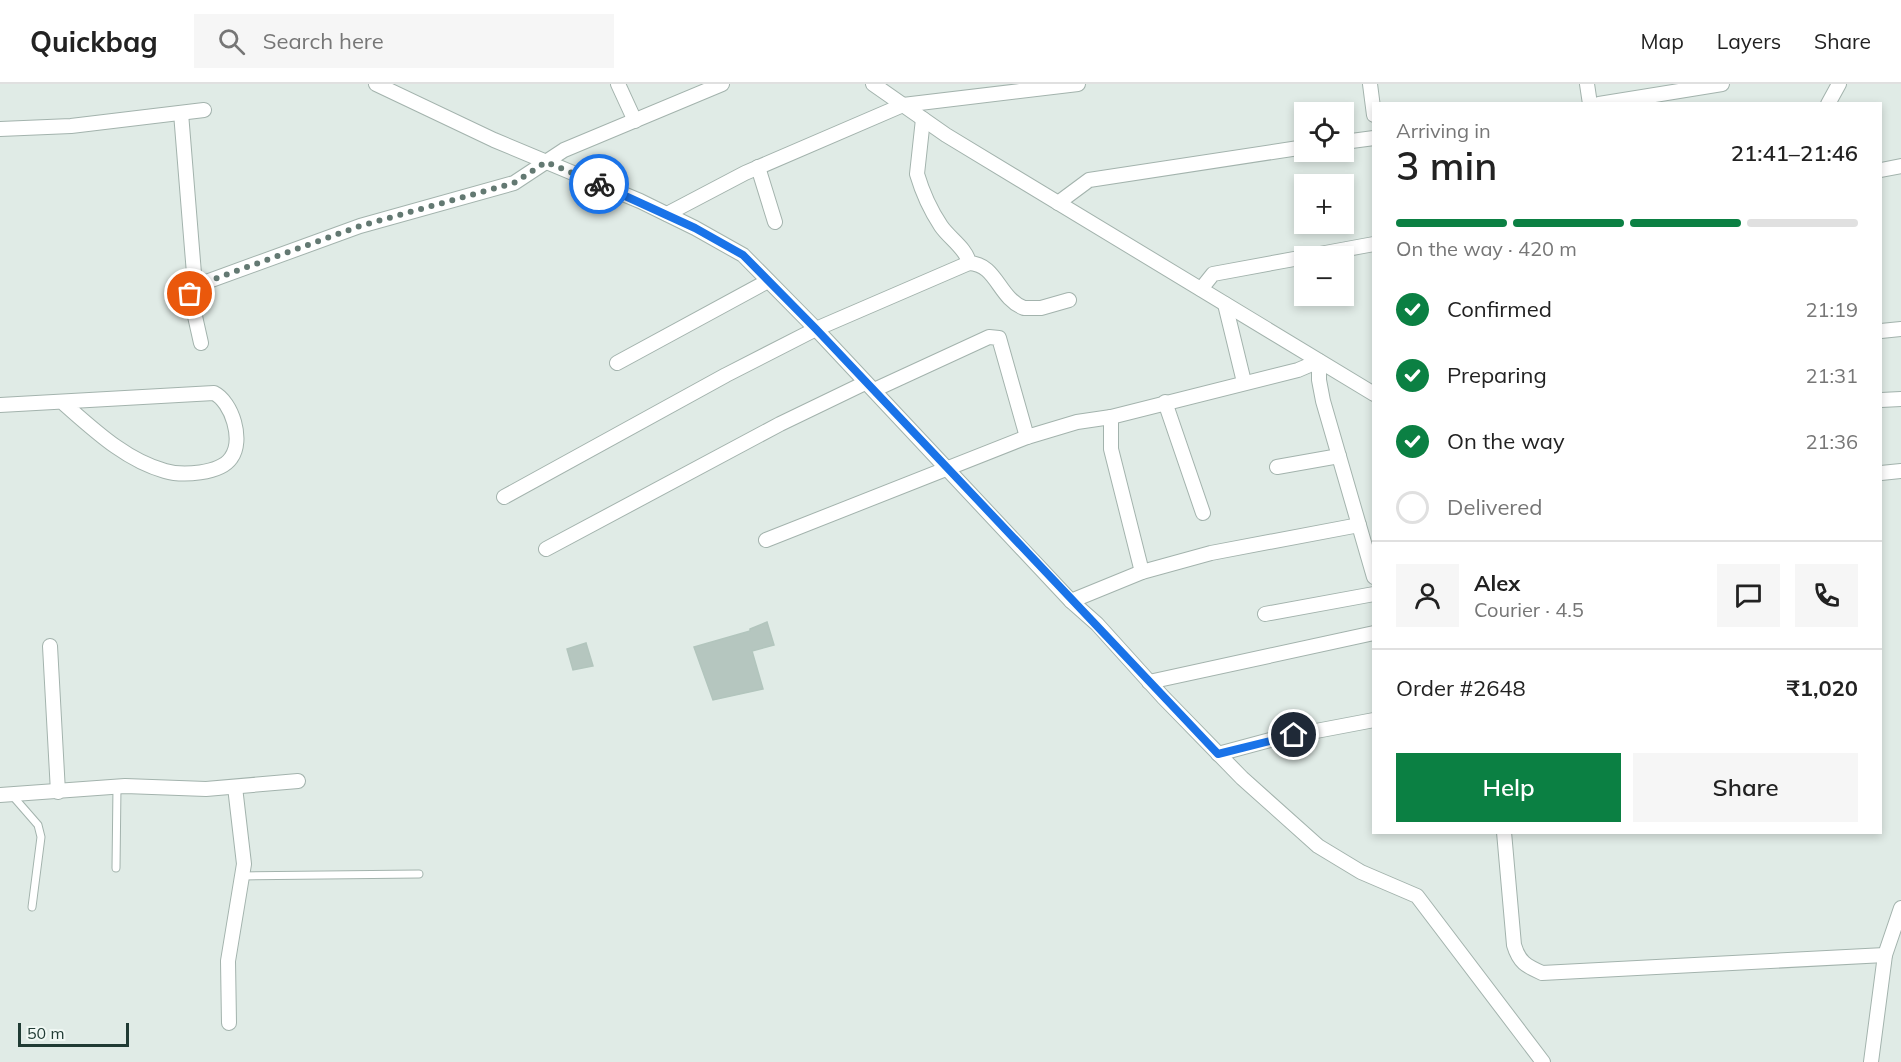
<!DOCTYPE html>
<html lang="en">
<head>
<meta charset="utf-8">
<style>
  :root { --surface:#fff; --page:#f6f6f6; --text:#222; --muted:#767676; --line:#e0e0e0; --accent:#0b8043 }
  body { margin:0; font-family:Mulish,sans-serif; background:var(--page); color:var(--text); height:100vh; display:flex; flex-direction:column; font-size:22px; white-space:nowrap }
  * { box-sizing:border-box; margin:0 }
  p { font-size:20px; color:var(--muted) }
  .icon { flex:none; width:33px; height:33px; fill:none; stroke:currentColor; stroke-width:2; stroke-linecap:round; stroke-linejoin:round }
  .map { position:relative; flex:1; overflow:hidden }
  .details { position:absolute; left:1372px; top:18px; width:510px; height:732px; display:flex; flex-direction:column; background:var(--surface); border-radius:0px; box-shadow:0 3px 9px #0003 }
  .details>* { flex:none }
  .fabs { position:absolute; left:1294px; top:18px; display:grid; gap:12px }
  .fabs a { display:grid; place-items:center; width:60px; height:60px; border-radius:0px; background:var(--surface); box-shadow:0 3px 9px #0003; font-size:30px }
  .scale { position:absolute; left:18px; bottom:15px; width:111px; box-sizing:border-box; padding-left:6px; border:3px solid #203b34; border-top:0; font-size:16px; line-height:21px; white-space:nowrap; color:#203b34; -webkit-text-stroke:4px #f0f8f4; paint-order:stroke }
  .pin { position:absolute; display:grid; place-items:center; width:51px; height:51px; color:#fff; margin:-26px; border:3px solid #fff; border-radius:50%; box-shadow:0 2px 6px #0007 }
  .courier { position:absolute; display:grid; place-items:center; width:60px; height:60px; margin:-30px; border:4px solid #1a73e8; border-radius:50%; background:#fff; color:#222; box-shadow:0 2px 8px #0007 }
  .overview em { font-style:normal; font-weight:600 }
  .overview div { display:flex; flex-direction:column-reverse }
  .overview { display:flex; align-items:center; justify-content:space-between; height:102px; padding:0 24px }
  h1 { font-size:39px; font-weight:600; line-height:45px }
  .bar { display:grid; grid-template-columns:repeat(4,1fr); gap:9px 6px; align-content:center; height:72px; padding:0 24px }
  .bar i { height:8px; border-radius:4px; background:var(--line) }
  .bar .selected { background:var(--accent) }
  .bar p { grid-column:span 4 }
  .line { display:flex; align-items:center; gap:15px; padding:0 24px; border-top:2px solid var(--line) }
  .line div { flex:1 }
  .round { display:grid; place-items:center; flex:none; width:63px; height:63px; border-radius:0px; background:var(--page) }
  ol { padding:0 24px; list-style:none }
  li { display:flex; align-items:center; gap:18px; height:66px }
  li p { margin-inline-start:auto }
  li .icon { padding:6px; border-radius:50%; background:var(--accent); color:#fff; stroke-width:4 }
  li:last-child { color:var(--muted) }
  li i { width:33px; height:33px; border:3px solid var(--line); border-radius:50% }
  .primary-button { display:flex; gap:12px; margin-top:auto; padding:12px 24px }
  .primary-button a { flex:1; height:69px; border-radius:0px; background:var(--accent); color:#fff; font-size:24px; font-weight:600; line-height:69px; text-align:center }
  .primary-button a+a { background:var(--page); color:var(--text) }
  header { display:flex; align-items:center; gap:36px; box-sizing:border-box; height:84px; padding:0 30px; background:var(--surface); border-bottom:2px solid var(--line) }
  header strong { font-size:28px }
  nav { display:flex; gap:33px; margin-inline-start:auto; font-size:21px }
  .search { width:420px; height:54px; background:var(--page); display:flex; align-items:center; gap:15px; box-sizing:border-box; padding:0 21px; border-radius:0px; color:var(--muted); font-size:22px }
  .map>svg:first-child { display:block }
  .building { fill:#b5c6bf; stroke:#b2c5bd; stroke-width:1.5 }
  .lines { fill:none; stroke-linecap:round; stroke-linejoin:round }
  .service-casing { stroke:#a3b3ad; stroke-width:9 }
  .minor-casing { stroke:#a3b3ad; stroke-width:16 }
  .service { stroke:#fff; stroke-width:7 }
  .minor { stroke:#fff; stroke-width:14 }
  .done { stroke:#637972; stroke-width:6; stroke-dasharray:0 10.8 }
  .route { stroke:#1a73e8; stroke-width:8 }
</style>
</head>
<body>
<header>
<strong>Quickbag</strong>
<div class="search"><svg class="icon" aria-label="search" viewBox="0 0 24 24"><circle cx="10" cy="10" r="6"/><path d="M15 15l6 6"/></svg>Search here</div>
<nav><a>Map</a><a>Layers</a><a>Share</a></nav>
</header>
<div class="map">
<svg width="1901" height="978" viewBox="0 0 1901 978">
  <rect width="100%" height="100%" fill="#e0ebe6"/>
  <!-- building -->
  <g class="building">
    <polygon points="767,538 774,561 752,567 763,605 713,616 694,563 750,547 750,545"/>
    <polygon points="586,559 593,582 573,586 567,565"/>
  </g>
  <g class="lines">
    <!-- service casing -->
    <g class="service-casing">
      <g id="service">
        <polyline points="11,710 38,741 41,753 32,823"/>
        <polyline points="116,784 117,703"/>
        <polyline points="242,792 419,790"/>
      </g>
    </g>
    <!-- minor casing -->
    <g class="minor-casing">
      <g id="minor">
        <polyline points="376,0 494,56 640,117 695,144 743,171 816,245 1071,517 1097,540 1163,613 1242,694 1318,762 1361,788 1417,812 1543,978"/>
        <polyline points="618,0 635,37"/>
        <polyline points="873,0 946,51 1374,310"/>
        <polyline points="1370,0 1374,31"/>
        <polyline points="1587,0 1590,20"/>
        <polyline points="1599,20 1722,0"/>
        <polyline points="1828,20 1839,0"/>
        <polyline points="181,29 195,202"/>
        <path d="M923,35L917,90C922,107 931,127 941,142C949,154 967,165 969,179C997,180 998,214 1024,224H1041L1069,216"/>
        <polyline points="0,45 71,42 204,26"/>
        <polyline points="1344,58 1374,54"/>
        <polyline points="758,83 775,138"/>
        <polyline points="1881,86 1901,82"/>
        <polyline points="1058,119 1089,96 1305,63"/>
        <polyline points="667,130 745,89 903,21 1078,0"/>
        <polyline points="1309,172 1374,160"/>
        <polyline points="1201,205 1213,190 1305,173"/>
        <polyline points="1225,220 1244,298"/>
        <polyline points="1881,247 1901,245"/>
        <polyline points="201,259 190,210 195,202 360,142 514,99 564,66 722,0"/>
        <polyline points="617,279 768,197"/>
        <polyline points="874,306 989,253 999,254 1027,353"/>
        <polyline points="1881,316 1901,315"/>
        <polyline points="1165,318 1203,429"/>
        <path d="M0,321L214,309C232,318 244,356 231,374C220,390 182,392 165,387C125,376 93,345 62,318"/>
        <polyline points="1111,333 1111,365 1142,488"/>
        <polyline points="1277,383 1339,372"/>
        <polyline points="1881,389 1901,387"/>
        <polyline points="504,413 726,291 816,245 969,179"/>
        <polyline points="766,456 1027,353 1077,338 1111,333 1298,286 1319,277 1319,296 1323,317 1374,493"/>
        <polyline points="546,465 780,340 865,299"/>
        <polyline points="1071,517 1142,488 1211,469 1359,441"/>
        <polyline points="1265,530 1374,510"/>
        <polyline points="50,562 58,708"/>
        <polyline points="1149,598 1374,549"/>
        <polyline points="1218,670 1274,655 1374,636"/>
        <polyline points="0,711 125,702 206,705 298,697"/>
        <path d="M1504,748L1514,861C1519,878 1526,882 1542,889L1885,871"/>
        <polyline points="229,939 228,877 244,780 235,703"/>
        <polyline points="1871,978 1885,871 1901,824"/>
      </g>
    </g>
    <!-- service -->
    <use href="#service" class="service"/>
    <!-- minor -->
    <use href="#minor" class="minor"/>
  </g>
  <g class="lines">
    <!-- done -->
    <polyline class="done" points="190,210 195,202 360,142 514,99 546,78 599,100"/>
    <!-- route -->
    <polyline class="route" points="599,100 695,144 743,171 816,245 1218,670 1294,651"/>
  </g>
</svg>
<div class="fabs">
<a><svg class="icon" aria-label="locate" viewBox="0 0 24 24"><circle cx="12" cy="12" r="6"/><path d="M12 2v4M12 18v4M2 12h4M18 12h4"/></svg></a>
<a>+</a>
<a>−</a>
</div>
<div class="scale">50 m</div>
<div class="pin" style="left:190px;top:210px;background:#ea580c"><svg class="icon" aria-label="bag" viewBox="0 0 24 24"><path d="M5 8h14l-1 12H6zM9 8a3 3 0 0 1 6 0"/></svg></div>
<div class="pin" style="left:1294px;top:651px;background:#1f2937"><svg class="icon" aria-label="home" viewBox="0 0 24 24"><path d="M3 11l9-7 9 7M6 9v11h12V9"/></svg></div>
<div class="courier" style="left:599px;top:100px"><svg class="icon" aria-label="bike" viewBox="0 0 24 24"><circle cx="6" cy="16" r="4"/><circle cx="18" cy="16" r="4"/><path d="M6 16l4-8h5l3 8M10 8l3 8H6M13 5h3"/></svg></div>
<section class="details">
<div class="overview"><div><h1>3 min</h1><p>Arriving in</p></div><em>21:41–21:46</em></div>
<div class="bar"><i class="selected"></i><i class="selected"></i><i class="selected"></i><i></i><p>On the way · 420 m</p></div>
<ol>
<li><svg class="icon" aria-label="check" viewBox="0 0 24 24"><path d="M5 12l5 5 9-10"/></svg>Confirmed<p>21:19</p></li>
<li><svg class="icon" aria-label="check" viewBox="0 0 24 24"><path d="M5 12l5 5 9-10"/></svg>Preparing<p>21:31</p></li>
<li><svg class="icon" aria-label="check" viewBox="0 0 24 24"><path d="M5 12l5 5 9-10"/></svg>On the way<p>21:36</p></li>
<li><i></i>Delivered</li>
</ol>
<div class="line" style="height:108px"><a class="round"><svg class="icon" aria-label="person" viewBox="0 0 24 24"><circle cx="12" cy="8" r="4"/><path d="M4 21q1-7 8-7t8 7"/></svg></a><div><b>Alex</b><p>Courier · 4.5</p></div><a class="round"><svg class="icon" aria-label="chat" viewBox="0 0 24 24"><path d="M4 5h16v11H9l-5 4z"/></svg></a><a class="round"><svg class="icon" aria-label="phone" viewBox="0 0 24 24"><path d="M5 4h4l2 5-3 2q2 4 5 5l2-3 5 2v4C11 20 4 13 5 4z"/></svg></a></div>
<div class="line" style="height:78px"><div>Order #2648</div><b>₹1,020</b></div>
<div class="primary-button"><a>Help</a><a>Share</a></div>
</section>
</div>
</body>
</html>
